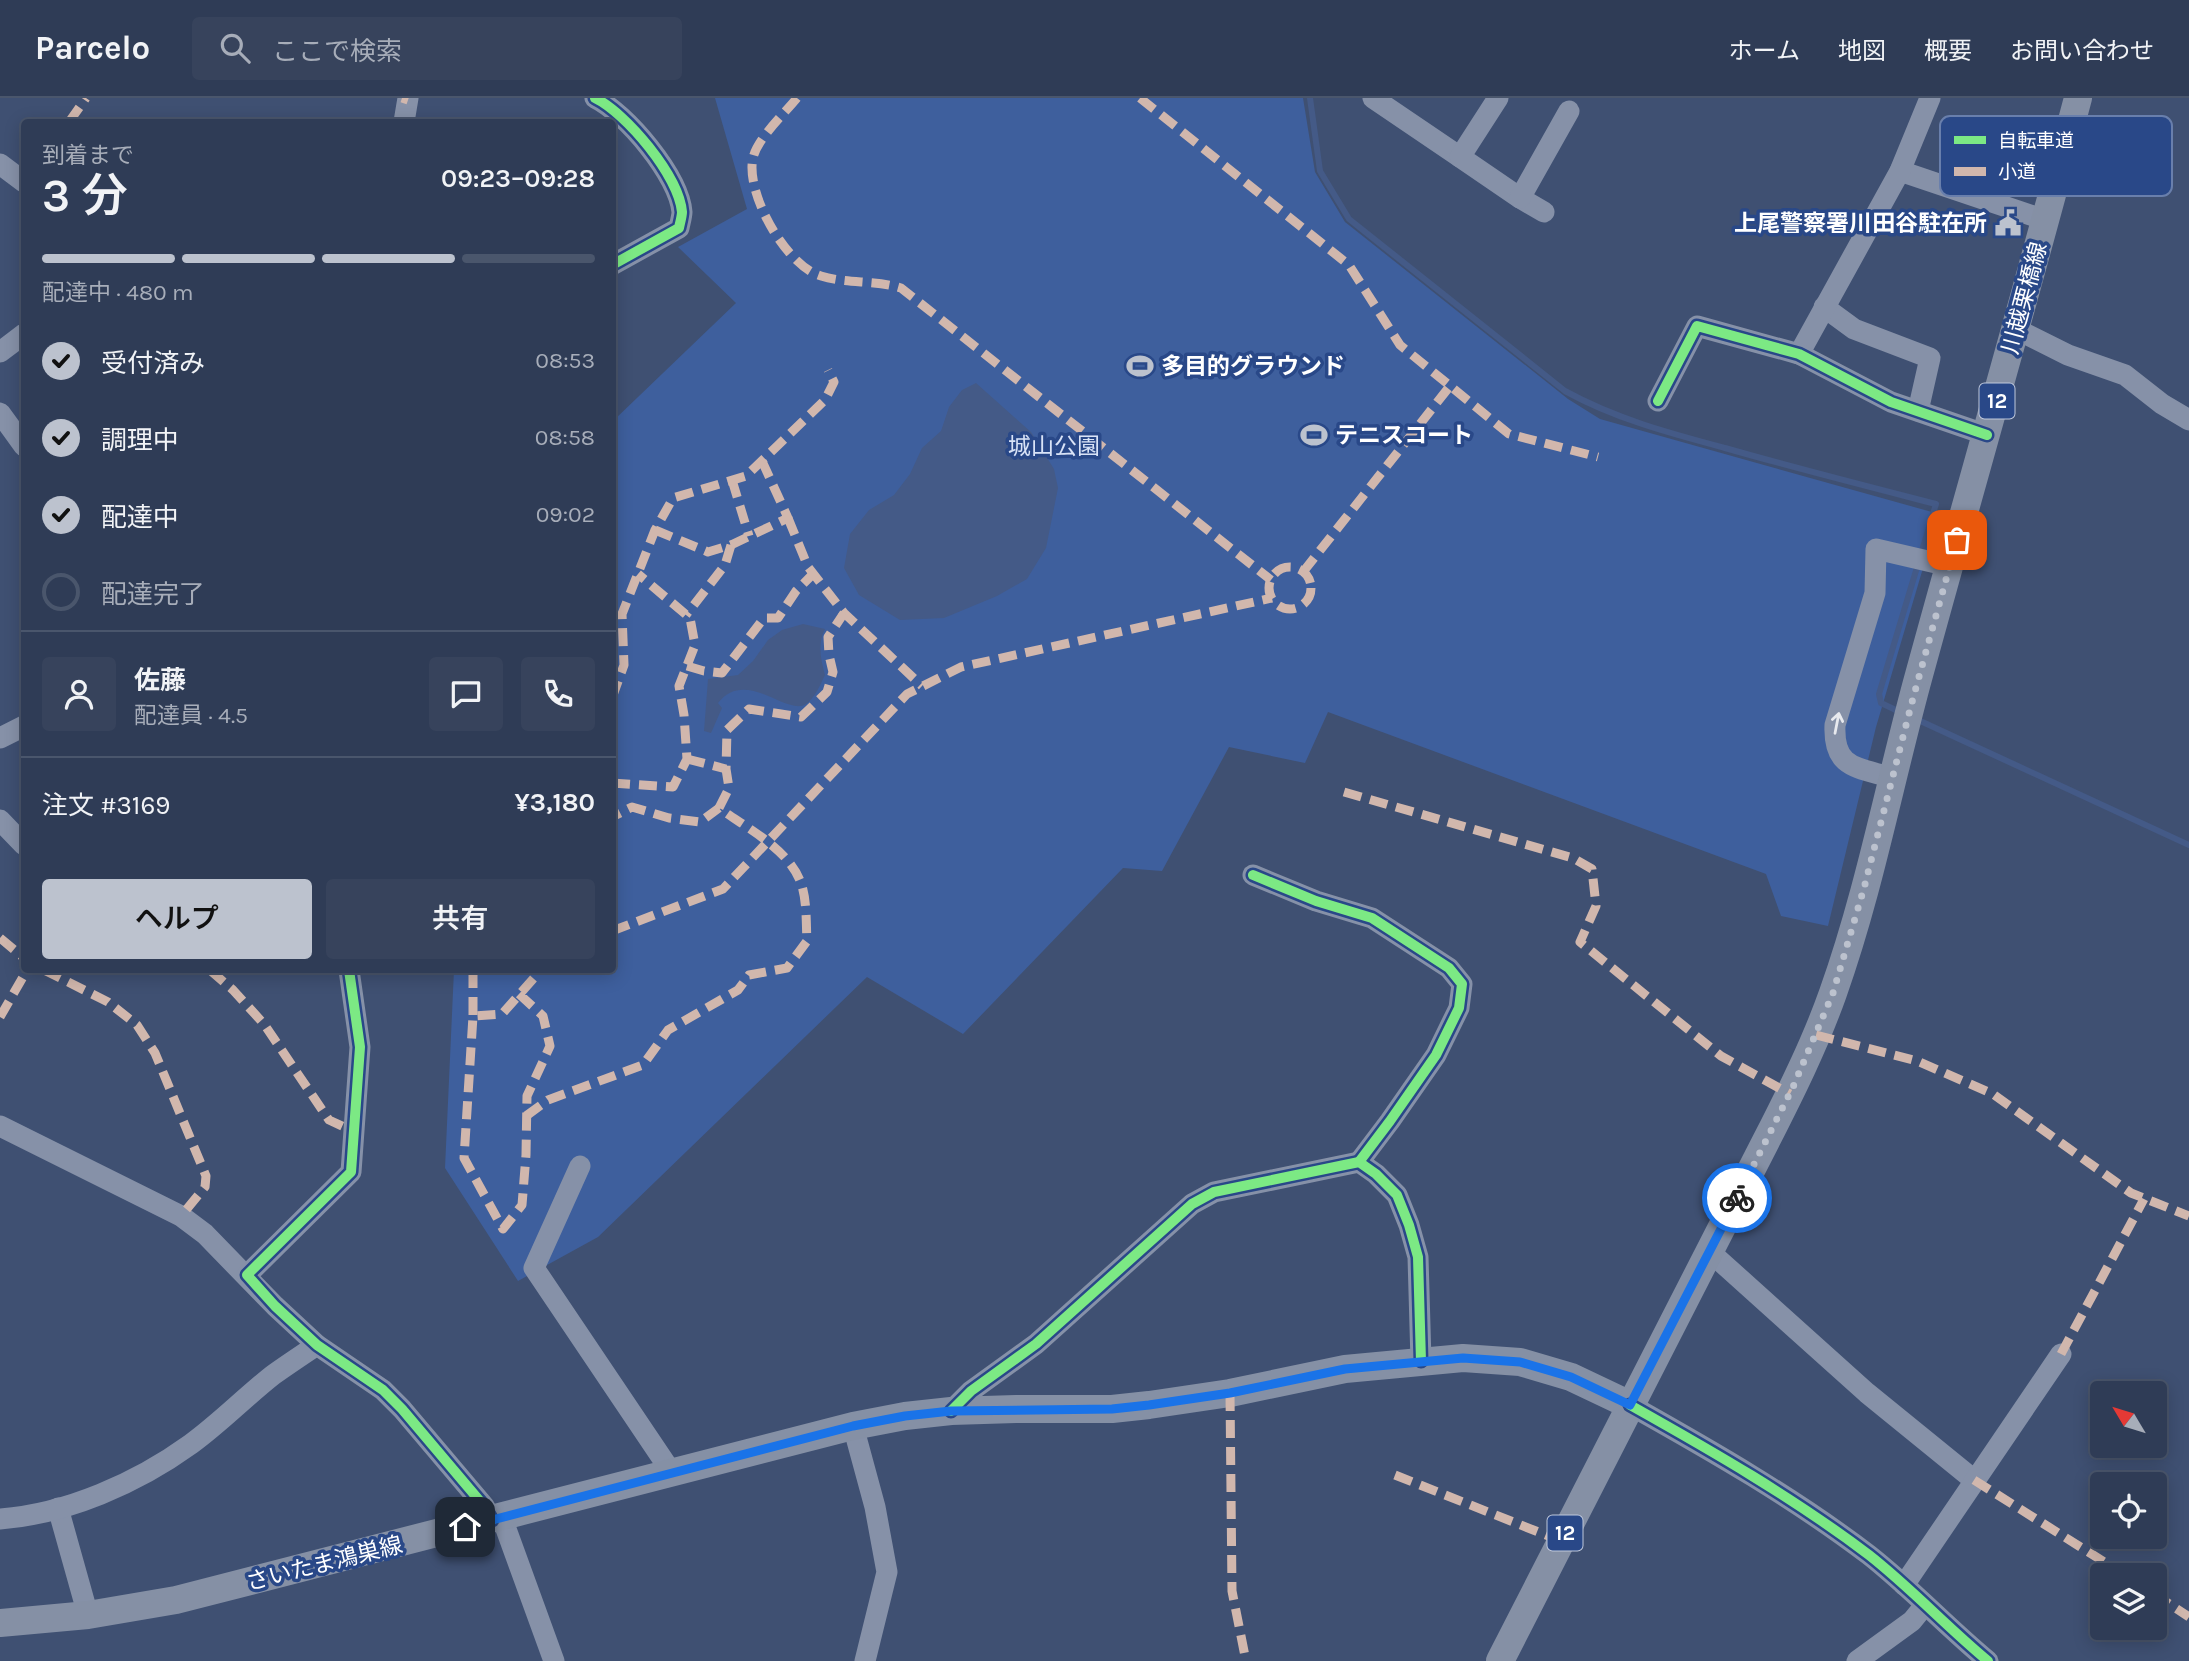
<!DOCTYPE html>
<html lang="ja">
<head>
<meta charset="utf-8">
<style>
  :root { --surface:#2f3c56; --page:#37435c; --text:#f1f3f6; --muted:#a7adb9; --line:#4a566c; --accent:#bcc2ce }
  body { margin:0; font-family:Karla,"Noto Sans JP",sans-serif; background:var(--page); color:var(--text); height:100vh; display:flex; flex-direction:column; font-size:26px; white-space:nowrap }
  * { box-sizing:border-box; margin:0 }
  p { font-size:23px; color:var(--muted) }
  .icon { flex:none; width:38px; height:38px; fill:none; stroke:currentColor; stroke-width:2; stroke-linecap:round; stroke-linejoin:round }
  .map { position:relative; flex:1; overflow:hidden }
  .panel { position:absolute; left:21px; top:21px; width:595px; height:854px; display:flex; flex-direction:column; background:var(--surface); border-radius:7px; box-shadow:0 4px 18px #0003,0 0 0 2px var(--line) }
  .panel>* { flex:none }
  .needle { width:46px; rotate:308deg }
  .buttons { position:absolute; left:2090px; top:1283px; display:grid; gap:14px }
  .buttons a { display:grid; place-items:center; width:77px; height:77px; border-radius:7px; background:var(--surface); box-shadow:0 4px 18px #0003,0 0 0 2px var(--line); font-size:35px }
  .pin { position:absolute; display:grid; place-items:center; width:60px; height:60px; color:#fff; margin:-30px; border-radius:14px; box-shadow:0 4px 10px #0006 }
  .courier { position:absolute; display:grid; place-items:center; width:70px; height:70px; margin:-35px; border:5px solid #1a73e8; border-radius:50%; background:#fff; color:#222; box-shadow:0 2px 9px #0007 }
  .overview em { font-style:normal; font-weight:600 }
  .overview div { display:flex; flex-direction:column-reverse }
  .overview { display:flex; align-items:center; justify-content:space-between; height:119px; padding:0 21px }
  h1 { font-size:46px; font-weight:600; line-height:52px }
  .bar { display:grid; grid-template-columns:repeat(4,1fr); gap:10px 7px; align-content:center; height:84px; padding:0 21px }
  .bar i { height:9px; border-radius:5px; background:var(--line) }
  .bar .on { background:var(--accent) }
  .bar p { grid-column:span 4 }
  .line { display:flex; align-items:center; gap:18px; padding:0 21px; border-top:2px solid var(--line) }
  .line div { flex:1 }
  .round { display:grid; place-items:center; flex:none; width:74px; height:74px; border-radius:7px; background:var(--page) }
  ol { padding:0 21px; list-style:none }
  li { display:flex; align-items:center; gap:21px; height:77px }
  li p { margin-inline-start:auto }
  li .icon { padding:7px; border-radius:50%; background:var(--accent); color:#111; stroke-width:4 }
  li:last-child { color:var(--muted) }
  li i { width:38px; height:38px; border:4px solid var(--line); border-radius:50% }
  .button { display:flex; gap:14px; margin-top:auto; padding:14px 21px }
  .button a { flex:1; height:80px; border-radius:7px; background:var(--accent); color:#111; font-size:28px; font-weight:600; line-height:80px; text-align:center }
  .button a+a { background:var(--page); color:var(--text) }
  header { display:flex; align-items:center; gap:42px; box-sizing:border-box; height:98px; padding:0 35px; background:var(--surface); border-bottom:2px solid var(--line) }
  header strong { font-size:33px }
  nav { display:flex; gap:38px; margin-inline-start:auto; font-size:24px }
  .search { width:490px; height:63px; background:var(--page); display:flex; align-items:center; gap:18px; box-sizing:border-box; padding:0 24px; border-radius:7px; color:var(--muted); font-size:26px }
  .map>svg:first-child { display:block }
  .green { fill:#3e5f9d }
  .water { fill:#445a87 }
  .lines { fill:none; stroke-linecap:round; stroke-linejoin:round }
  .stream { stroke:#445a87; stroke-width:6 }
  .minor { stroke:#8691a8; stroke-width:21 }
  .major { stroke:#8590a5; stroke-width:28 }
  .quiet { stroke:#d1b7ad; stroke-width:9; stroke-dasharray:18 9; stroke-linecap:butt }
  .cycleway-casing { stroke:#294888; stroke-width:15 }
  .cycleway { stroke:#7ce984; stroke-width:10 }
  .oneway { stroke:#e7e9ee }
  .done { stroke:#bcc2ce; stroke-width:7; stroke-dasharray:0 12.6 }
  .route { stroke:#1a73e8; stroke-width:9 }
  .labels { text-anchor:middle; stroke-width:7; stroke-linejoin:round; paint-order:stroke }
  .shield { fill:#294888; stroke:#bfc8db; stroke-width:2 }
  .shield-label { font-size:21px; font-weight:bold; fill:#fff }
  .poi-label { font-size:23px; font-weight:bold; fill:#fff; stroke:#294888; text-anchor:start }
  .street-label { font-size:23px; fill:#fff; stroke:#294888 }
  .park-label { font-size:23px; fill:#d9e3f7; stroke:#294888 }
  .key { fill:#294888; stroke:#697fac; stroke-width:2 }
  .key-label { font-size:19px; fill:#fff }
</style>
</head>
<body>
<header>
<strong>Parcelo</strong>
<div class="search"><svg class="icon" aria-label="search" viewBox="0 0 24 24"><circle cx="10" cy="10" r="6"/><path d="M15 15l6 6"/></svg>ここで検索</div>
<nav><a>ホーム</a><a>地図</a><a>概要</a><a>お問い合わせ</a></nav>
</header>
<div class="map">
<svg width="2189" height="1563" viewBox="0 0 2189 1563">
  <rect width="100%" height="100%" fill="#3f5072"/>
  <!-- green -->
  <polygon class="green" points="715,0 1303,0 1315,74 1345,124 1568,301 1600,321 1939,416 1876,629 1828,828 1781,818 1766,776 1328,614 1305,665 1229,649 1162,773 1123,770 963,936 867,879 598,1139 518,1183 445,1070 454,872 612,872 613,323 736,205 678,149 747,111"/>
  <!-- water -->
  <g class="water">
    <polygon points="976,285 1031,334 1054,371 1058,390 1046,450 1027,481 997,498 944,520 900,522 859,497 844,470 850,436 869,412 894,397 910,376 922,350 941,333 949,309 962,292"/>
    <path d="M803,526L825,531C817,546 821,562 825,577C820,587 815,600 806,606C787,619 746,569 718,605L722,610L711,635L704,633L708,581L738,577L753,563L768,542L782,532Z"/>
  </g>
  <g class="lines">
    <!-- stream -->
    <g class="stream">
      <path d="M1310,0L1320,73L1349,121L1565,293C1616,321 1669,335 1725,350C1795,370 1866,388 1936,406L1879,596L1881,605L1900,614"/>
      <polyline points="1916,621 2189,747"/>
    </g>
    <!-- minor -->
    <g class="minor">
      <path d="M595,0C626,15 679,78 682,114C682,118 680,125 679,130L612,167"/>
      <polyline points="1373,0 1460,59"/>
      <polyline points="1498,0 1460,59 1520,100 1544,114"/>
      <polyline points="404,24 408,0"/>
      <polyline points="0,66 24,84"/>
      <polyline points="1900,73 2045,122"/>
      <polyline points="1520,100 1569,13"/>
      <polyline points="1824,209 1854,231 1930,260 1918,313"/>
      <polyline points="2016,231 2068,257 2125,277 2162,306 2189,322"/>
      <polyline points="0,254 24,236"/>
      <polyline points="1799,256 1900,73 1930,0"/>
      <polyline points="1658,303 1697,228 1799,256 1891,304 1987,337"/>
      <polyline points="0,315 24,348"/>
      <polyline points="0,640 24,628"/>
      <path d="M1893,680C1857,669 1833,671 1835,627L1875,495L1876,451L1949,468"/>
      <polyline points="0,722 24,747"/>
      <polyline points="1253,777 1316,803 1372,820 1449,870 1462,886 1459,910 1436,957 1390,1023 1359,1064"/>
      <polyline points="0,1028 181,1118 205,1136 275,1208 317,1247 383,1292 402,1311 484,1408 492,1422"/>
      <polyline points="580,1068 534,1170 672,1375"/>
      <polyline points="1709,1153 1867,1295 1974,1382"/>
      <polyline points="247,1177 351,1074 360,949 349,872"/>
      <path d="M1630,1307C1712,1353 1794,1400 1869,1457C1911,1490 1947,1529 1988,1563"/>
      <polyline points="951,1313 971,1293 1036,1246 1192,1106 1214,1094 1359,1064 1376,1076 1397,1097 1409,1127 1418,1159 1421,1263"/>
      <polyline points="853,1328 875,1409 887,1474 865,1563"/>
      <polyline points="58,1410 88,1517"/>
      <polyline points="502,1420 554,1563"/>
      <path d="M0,1421C67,1416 137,1385 191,1346C220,1325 245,1299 273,1277C287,1267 302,1257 317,1247"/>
      <polyline points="1904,1487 2061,1256"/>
      <polyline points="1857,1563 1912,1523 1925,1507"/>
    </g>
    <!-- major -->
    <g class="major">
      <polyline points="0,1525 88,1517 176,1502 853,1328 905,1318 951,1313 1016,1311 1112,1311 1149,1307 1230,1295 1345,1271 1463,1260 1520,1264 1571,1279 1630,1307"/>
      <path d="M1500,1563L1765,1045C1790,996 1815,946 1833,895C1870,791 1890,682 1919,577C1972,384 2027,193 2078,0"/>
    </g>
    <!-- quiet -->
    <g class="quiet">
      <polyline points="402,0 408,2"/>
      <path d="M797,0C785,15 757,41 753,60C745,95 786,168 821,178C847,186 875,182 901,190L1271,482"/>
      <polyline points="1140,0 1349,167 1400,247 1509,336 1598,359"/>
      <polyline points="69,24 86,0"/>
      <polyline points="732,382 749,438"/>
      <polyline points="788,420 808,469 844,515 922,588"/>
      <polyline points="655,432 708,454 731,447 725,467 686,517"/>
      <polyline points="731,447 788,420 762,363"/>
      <circle cx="1290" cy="490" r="21"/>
      <polyline points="1303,474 1450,288"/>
      <polyline points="687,568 704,573 722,575 764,520 778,520 796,493 813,476"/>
      <polyline points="612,600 624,567 622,516 655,432 673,400 746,378 825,302 834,284 828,272"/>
      <polyline points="687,661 726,671"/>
      <polyline points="612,685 673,689 687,661 684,617 679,588 695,547 690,520 638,476"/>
      <polyline points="1344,694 1573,760 1592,771 1596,808 1580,844 1721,958 1790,996"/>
      <polyline points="719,710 729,690 726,671 727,632 749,611 801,619 827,594 833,574 829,557 828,539 844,515"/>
      <polyline points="612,833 723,791 907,596 961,569 1272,500"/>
      <polyline points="0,840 24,860"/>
      <polyline points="44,872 108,904 137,927 155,955 206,1078 205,1089 181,1118"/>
      <polyline points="210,872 233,892 264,926 329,1022 353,1033"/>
      <polyline points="473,872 473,918"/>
      <polyline points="519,896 543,918 550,948 527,998 526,1057 522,1107 503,1131 464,1060 473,918 502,916 541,872"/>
      <polyline points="0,919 27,872"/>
      <polyline points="1816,937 1917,963 1993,996 2131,1095 2189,1118"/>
      <path d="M526,1018L548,1002L643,967L668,932L738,892L749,877L787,870L807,843C806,826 807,805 802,788C791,752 748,731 719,710L700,724L669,720L632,709L612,719"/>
      <polyline points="2061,1256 2144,1101"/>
      <polyline points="1230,1295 1232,1493 1246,1563"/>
      <polyline points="1395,1377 1561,1443"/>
      <polyline points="1974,1382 2125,1477"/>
      <polyline points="2154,1496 2189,1519"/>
    </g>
    <!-- cycleway casing -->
    <g class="cycleway-casing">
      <g id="cycleway">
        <path d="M595,0C626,15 679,78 682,114C682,118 680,125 679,130L612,167"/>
        <polyline points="1658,303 1697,228 1799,256 1891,304 1987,337"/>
        <polyline points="1253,777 1316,803 1372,820 1449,870 1462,886 1459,910 1436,957 1390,1023 1359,1064"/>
        <polyline points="349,872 360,949 351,1074 247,1177 275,1208 317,1247 383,1292 402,1311 484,1408 492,1422"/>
        <path d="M1630,1307C1712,1353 1794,1400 1869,1457C1911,1490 1947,1529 1988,1563"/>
        <polyline points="951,1313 971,1293 1036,1246 1192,1106 1214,1094 1359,1064 1376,1076 1397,1097 1409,1127 1418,1159 1421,1263"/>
      </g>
    </g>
    <!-- cycleway -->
    <use href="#cycleway" class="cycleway"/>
  </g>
  <!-- one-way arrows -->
  <defs><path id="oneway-shaft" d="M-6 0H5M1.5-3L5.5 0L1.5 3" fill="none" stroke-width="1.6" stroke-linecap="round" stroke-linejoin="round" transform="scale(1.75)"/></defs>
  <use class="oneway" href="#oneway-shaft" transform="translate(1837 625) rotate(-79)"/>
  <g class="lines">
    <!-- done -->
    <polyline class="done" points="1737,1100 1793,989 1833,895 1864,790 1912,604 1957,442"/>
    <!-- route -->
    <polyline class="route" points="465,1429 853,1328 905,1318 951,1313 1112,1311 1149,1307 1230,1295 1345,1271 1463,1260 1520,1264 1571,1279 1630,1307 1737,1100"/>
  </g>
  <!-- icons -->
  <defs>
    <g id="civic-bare" transform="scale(2.1)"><path d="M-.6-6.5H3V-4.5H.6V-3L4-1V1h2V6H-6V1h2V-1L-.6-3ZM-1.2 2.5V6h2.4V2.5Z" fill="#bcc2ce" stroke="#294888" stroke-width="2.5" paint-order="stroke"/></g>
    <g id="stadium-bare" transform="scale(2.1)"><path d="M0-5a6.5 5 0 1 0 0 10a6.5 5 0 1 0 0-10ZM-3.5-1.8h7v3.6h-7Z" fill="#bcc2ce" stroke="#294888" stroke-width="2.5" paint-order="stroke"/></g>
  </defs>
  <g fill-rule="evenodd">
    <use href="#civic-bare" x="2008" y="125"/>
    <use href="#stadium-bare" x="1140" y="268"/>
    <use href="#stadium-bare" x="1314" y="337"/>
  </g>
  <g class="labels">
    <!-- shield labels -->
    <g class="shield">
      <rect x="1979.5" y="285.5" width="35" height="35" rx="5"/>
      <rect x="1547.5" y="1417.5" width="35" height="35" rx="5"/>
    </g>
    <g class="shield-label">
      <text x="1997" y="310">12</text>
      <text x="1565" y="1442">12</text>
    </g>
    <!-- poi labels -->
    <g class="poi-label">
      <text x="1987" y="133" text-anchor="end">上尾警察署川田谷駐在所</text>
      <text x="1161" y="276">多目的グラウンド</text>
      <text x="1335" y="345">テニスコート</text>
    </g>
    <!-- street labels -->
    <g class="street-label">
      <text transform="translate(2024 200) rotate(-75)" y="8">川越栗橋線</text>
      <text transform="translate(324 1465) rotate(-14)" y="8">さいたま鴻巣線</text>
    </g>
    <!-- park labels -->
    <g class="park-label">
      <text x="1054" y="356">城山公園</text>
    </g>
  </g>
  <!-- legend -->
  <rect x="1940" y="18" width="232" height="80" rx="10" class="key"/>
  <rect x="1954" y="38" width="32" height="8" fill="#7ce984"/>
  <rect x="1954" y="69" width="32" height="9" fill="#d1b7ad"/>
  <g class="key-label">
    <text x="1998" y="49">自転車道</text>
    <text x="1998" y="80">小道</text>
  </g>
</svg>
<div class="buttons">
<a><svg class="needle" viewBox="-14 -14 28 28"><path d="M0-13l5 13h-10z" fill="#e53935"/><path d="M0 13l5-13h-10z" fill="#a7adb9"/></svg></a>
<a><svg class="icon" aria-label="locate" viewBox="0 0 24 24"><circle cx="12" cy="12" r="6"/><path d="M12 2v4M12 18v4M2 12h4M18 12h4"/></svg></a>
<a><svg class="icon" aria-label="layers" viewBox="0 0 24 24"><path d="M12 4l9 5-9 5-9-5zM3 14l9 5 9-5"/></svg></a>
</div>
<div class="pin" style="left:1957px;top:442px;background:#ea580c"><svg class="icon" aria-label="bag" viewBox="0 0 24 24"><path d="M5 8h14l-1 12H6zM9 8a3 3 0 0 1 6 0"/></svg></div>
<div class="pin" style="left:465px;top:1429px;background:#1f2937"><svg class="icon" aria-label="home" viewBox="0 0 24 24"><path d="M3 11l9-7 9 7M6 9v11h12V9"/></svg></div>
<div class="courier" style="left:1737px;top:1100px"><svg class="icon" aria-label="bike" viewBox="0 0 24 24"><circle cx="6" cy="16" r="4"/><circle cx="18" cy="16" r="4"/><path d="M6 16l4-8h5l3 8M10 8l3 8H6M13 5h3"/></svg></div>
<section class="panel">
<div class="overview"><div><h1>3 分</h1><p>到着まで</p></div><em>09:23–09:28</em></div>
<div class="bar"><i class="on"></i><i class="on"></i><i class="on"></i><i></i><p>配達中 · 480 m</p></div>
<ol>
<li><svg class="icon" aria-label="check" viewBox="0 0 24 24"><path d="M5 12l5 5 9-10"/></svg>受付済み<p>08:53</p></li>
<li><svg class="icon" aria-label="check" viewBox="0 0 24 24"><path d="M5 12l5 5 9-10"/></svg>調理中<p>08:58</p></li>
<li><svg class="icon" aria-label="check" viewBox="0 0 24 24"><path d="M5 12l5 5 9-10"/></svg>配達中<p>09:02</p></li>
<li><i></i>配達完了</li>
</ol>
<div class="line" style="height:126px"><a class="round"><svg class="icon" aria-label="person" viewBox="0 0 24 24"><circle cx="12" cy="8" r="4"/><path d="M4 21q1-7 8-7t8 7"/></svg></a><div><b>佐藤</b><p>配達員 · 4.5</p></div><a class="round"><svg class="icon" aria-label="chat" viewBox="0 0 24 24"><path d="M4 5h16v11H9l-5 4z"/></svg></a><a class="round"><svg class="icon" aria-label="phone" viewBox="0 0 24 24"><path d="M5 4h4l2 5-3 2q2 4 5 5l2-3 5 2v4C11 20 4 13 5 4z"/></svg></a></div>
<div class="line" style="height:91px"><div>注文 #3169</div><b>¥3,180</b></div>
<div class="button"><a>ヘルプ</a><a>共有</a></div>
</section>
</div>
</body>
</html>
